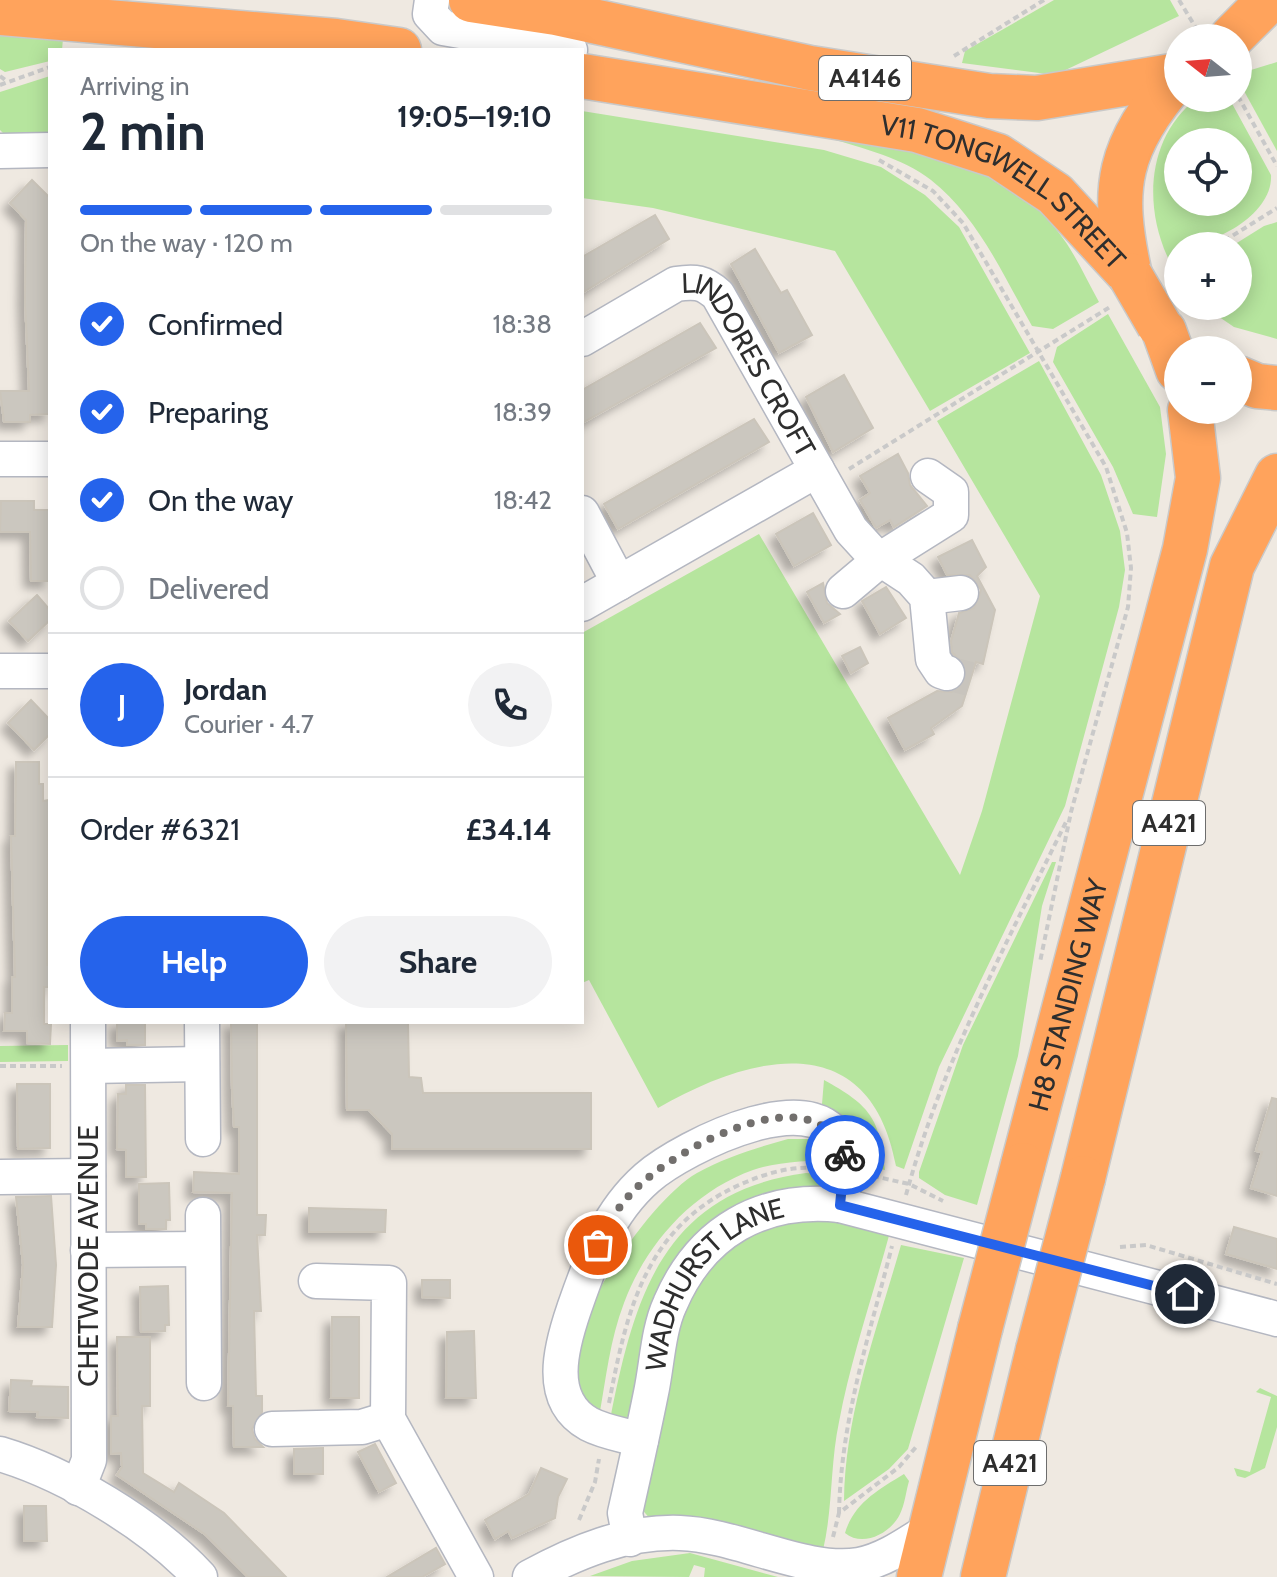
<!DOCTYPE html>
<html lang="en">
<head>
<meta charset="utf-8">
<style>
  :root { --surface:#fff; --page:#f2f2f3; --text:#1f2937; --muted:#747a83; --line:#e0e1e3; --accent:#2563eb }
  body { margin:0; font-family:Cabin,sans-serif; background:var(--page); color:var(--text); height:100vh; display:flex; flex-direction:column; font-size:30px; white-space:nowrap }
  * { box-sizing:border-box; margin:0 }
  p { font-size:26px; color:var(--muted) }
  .icon { flex:none; width:44px; height:44px; fill:none; stroke:currentColor; stroke-width:2; stroke-linecap:round; stroke-linejoin:round }
  .map { position:relative; flex:1; overflow:hidden }
  .panel { position:absolute; left:48px; top:48px; width:536px; height:976px; display:flex; flex-direction:column; background:var(--surface); border-radius:0px; box-shadow:0 4px 20px #0003 }
  .panel>* { flex:none }
  .needle { width:52px; rotate:287deg }
  .fabs { position:absolute; left:1164px; top:24px; display:grid; gap:16px }
  .fabs a { display:grid; place-items:center; width:88px; height:88px; border-radius:50%; background:var(--surface); box-shadow:0 4px 20px #0003; font-size:40px }
  .pin { position:absolute; display:grid; place-items:center; width:68px; height:68px; color:#fff; margin:-34px; border:4px solid #fff; border-radius:50%; box-shadow:0 2px 8px #0007 }
  .courier { position:absolute; display:grid; place-items:center; width:80px; height:80px; margin:-40px; border:6px solid #2563eb; border-radius:50%; background:#fff; color:#222; box-shadow:0 2px 10px #0007 }
  .summary em { font-style:normal; font-weight:700 }
  .summary div { display:flex; flex-direction:column-reverse }
  .summary { display:flex; align-items:center; justify-content:space-between; height:136px; padding:0 32px }
  h1 { font-size:52px; font-weight:700; line-height:60px }
  .bar { display:grid; grid-template-columns:repeat(4,1fr); gap:12px 8px; align-content:center; height:96px; padding:0 32px }
  .bar i { height:10px; border-radius:6px; background:var(--line) }
  .bar .current { background:var(--accent) }
  .bar p { grid-column:span 4 }
  .line { display:flex; align-items:center; gap:20px; padding:0 32px; border-top:2px solid var(--line) }
  .line div { flex:1 }
  .round { display:grid; place-items:center; flex:none; width:84px; height:84px; border-radius:42px; background:var(--page) }
  ol { padding:0 32px; list-style:none }
  li { display:flex; align-items:center; gap:24px; height:88px }
  li p { margin-inline-start:auto }
  li .icon { padding:8px; border-radius:50%; background:var(--accent); color:#fff; stroke-width:4 }
  li:last-child { color:var(--muted) }
  li i { width:44px; height:44px; border:4px solid var(--line); border-radius:50% }
  .cta { display:flex; gap:16px; margin-top:auto; padding:16px 32px }
  .cta a { flex:1; height:92px; border-radius:48px; background:var(--accent); color:#fff; font-size:32px; font-weight:700; line-height:92px; text-align:center }
  .cta a+a { background:var(--page); color:var(--text) }
  .map>svg:first-child { display:block }
  .green { fill:#b6e59e; fill-rule:evenodd }
  .building { fill:#cbc7bf; stroke:#cbc5ba; stroke-width:2; filter:url(#shadow) }
  .lines { fill:none; stroke-linecap:round; stroke-linejoin:round }
  .minor-tunnel { stroke:#c8c4bd; stroke-width:34; stroke-dasharray:34 17; stroke-linecap:butt }
  .minor-casing { stroke:#b4b7c1; stroke-width:37 }
  .highway-casing { stroke:#c9c9c9; stroke-width:47 }
  .path { stroke:#c9c9c9; stroke-width:4; stroke-dasharray:6 4; stroke-linecap:butt }
  .minor { stroke:#fff; stroke-width:34 }
  .highway { stroke:#ffa35c; stroke-width:44 }
  .highway-bridge-casing { stroke:#c9c9c9; stroke-width:47; stroke-linecap:butt }
  .highway-bridge { stroke:#ffa35c; stroke-width:44 }
  .done { stroke:#726f6d; stroke-width:8; stroke-dasharray:0 14.4 }
  .route { stroke:#2563eb; stroke-width:10 }
  .labels { text-anchor:middle; stroke-width:6; stroke-linejoin:round; paint-order:stroke }
  .shield { fill:#fff; stroke:#6d6d6d; stroke-width:2 }
  .shield-label { font-size:26px; font-weight:bold; fill:#2e2e2e }
  .street-label { font-size:28px; fill:#2e2e2e; stroke:#fff }
</style>
</head>
<body>
<div class="map">
<svg width="1277" height="1577" viewBox="0 0 1277 1577">
  <defs>
    <filter id="shadow"><feDropShadow dx="-7" dy="7" stdDeviation="4" flood-color="#0004"/></filter>
  </defs>
  <rect width="100%" height="100%" fill="#efe9e1"/>
  <!-- green -->
  <g class="green">
    <polygon points="1054,0 1170,0 1179,16 1055,75 962,63 965,51"/>
    <polygon points="0,24 64,27 62,50 50,50 50,61 5,72 0,69"/>
    <polygon points="1277,62 1277,151 1238,80 1238,74"/>
    <polygon points="50,76 50,138 8,138 0,130 0,92"/>
    <path d="M1197,98H1229L1271,175C1273,215 1213,246 1178,246V257L1169,260C1143,206 1147,137 1197,98ZM1178,142H1238V202H1178Z"/>
    <polygon points="582,111 824,150 881,167 925,195 959,227 1030,353 930,411 835,251 653,208 582,198"/>
    <path d="M829,131C915,151 1002,157 1059,233C1075,253 1086,279 1099,302L1053,329L1032,326C1003,275 978,217 931,180C903,158 862,148 829,138Z"/>
    <polygon points="1277,222 1277,339 1234,327 1203,306 1238,306 1238,246 1232,246 1264,226"/>
    <polygon points="1108,314 1160,407 1166,454 1157,517 1133,514 1113,467 1053,362 1057,347"/>
    <path d="M1039,361L1101,475L1120,531L1125,570L1119,607L1065,806L939,1067L904,1169L896,1166C870,1026 753,1053 658,1108L589,980L582,983V633L759,534L960,875L982,811L1040,596L937,421Z"/>
    <polygon points="1052,862 1056,862 1042,906 1018,1056 977,1205 945,1195 919,1178 919,1172 963,1045"/>
    <polygon points="68,1045 68,1061 0,1062 0,1046"/>
    <path d="M824,1080C869,1105 880,1117 885,1170L865,1166C861,1138 845,1119 822,1104Z"/>
    <path d="M788,1139H816L838,1160C809,1161 780,1161 753,1170C692,1192 646,1244 624,1303C610,1339 606,1379 599,1417L575,1401C576,1381 573,1359 578,1340C588,1294 655,1197 697,1173C726,1157 756,1148 788,1139Z"/>
    <path d="M806,1173L834,1175L833,1182L823,1192L716,1228L631,1414L621,1422L610,1420C634,1297 663,1192 806,1173Z"/>
    <path d="M811,1215L890,1232C873,1295 851,1358 839,1422C830,1465 833,1508 823,1550L652,1521L639,1506L669,1335L698,1273L750,1231Z"/>
    <path d="M901,1245L964,1258L908,1449L889,1469L844,1501C845,1413 877,1329 901,1245Z"/>
    <polygon points="1260,1388 1277,1396 1277,1427 1265,1468 1245,1478 1237,1476 1234,1468 1250,1472 1271,1397 1256,1392"/>
    <path d="M904,1474L909,1481C906,1491 905,1504 900,1514C891,1533 863,1548 845,1533C854,1503 878,1490 904,1474Z"/>
    <polygon points="690,1553 778,1577 704,1577 705,1568 694,1565 689,1577 590,1576 632,1561"/>
  </g>
  <!-- building -->
  <g class="building">
    <polygon points="32,180 50,198 50,414 30,415 30,422 4,422 0,391 29,391 25,300 26,220 10,203"/>
    <polygon points="655,215 669,239 582,293 582,257"/>
    <polygon points="755,249 781,293 787,290 812,335 779,353 731,264"/>
    <polygon points="700,323 716,348 582,423 582,390"/>
    <polygon points="844,375 873,428 833,452 806,397"/>
    <polygon points="754,419 769,442 618,529 604,504"/>
    <polygon points="898,454 908,473 910,485 927,506 894,527 890,520 876,528 860,500 870,493 860,476"/>
    <polygon points="1,501 34,501 34,510 50,510 50,581 31,581 30,532 0,532"/>
    <polygon points="813,513 831,545 794,566 776,534"/>
    <polygon points="972,540 986,567 977,576 995,610 983,664 976,662 962,706 931,728 934,734 905,750 888,718 937,691 952,692 966,679 966,668 952,652 951,641 959,613 974,608 981,590 970,575 947,575 938,557"/>
    <polygon points="823,583 827,603 840,614 824,623 807,592"/>
    <polygon points="886,587 906,618 880,634 862,601"/>
    <polygon points="37,595 50,610 50,620 28,641 9,621"/>
    <polygon points="860,647 868,663 851,673 842,656"/>
    <polygon points="31,700 50,720 50,734 34,750 8,723"/>
    <polygon points="16,762 39,762 39,784 43,784 43,801 49,800 47,965 50,965 50,987 44,987 44,1024 51,1024 50,1044 27,1043 27,1031 4,1031 5,1013 12,1013 12,977 15,977 11,836 15,836"/>
    <polygon points="117,1022 145,1022 145,1045 127,1045 127,1040 117,1041"/>
    <polygon points="231,1022 257,1022 257,1215 266,1215 265,1235 257,1235 261,1311 254,1311 256,1396 262,1396 262,1412 252,1429 255,1439 263,1447 234,1447 233,1406 228,1406 232,1193 193,1192 194,1172 239,1174 239,1127 234,1127 232,1089"/>
    <polygon points="346,1022 408,1022 409,1077 421,1078 423,1093 591,1093 591,1149 392,1149 392,1134 369,1110 347,1110"/>
    <polygon points="17,1084 50,1084 50,1148 18,1149"/>
    <polygon points="126,1085 145,1085 146,1177 126,1177 126,1150 117,1149 118,1094 126,1094"/>
    <polygon points="1272,1098 1277,1099 1277,1196 1251,1188 1262,1152 1256,1151"/>
    <polygon points="169,1183 170,1220 166,1220 166,1229 146,1229 146,1224 139,1224 139,1184"/>
    <polygon points="51,1196 56,1265 52,1327 18,1327 23,1265 16,1197"/>
    <polygon points="309,1208 386,1210 385,1232 309,1232"/>
    <polygon points="1234,1227 1277,1239 1277,1269 1226,1254"/>
    <polygon points="422,1280 450,1280 450,1298 422,1297"/>
    <polygon points="168,1286 169,1325 165,1325 165,1331 141,1332 140,1287"/>
    <polygon points="332,1317 359,1317 359,1398 331,1398"/>
    <polygon points="474,1331 476,1398 446,1398 447,1332"/>
    <polygon points="117,1337 150,1337 150,1406 142,1406 143,1473 174,1492 179,1483 224,1513 286,1577 248,1577 206,1535 117,1475 122,1467 121,1453 111,1454 111,1416 118,1416"/>
    <polygon points="11,1380 32,1381 31,1386 68,1387 68,1418 37,1417 38,1412 9,1411"/>
    <polygon points="375,1444 396,1483 379,1492 358,1452"/>
    <polygon points="323,1448 323,1474 294,1474 294,1449"/>
    <polygon points="541,1468 567,1479 558,1497 555,1518 512,1538 508,1531 495,1539 485,1520 529,1494"/>
    <polygon points="24,1506 46,1506 47,1541 24,1541"/>
    <polygon points="436,1548 445,1564 422,1577 387,1577"/>
  </g>
  <g class="lines">
    <!-- minor-tunnel -->
    <polyline class="minor-tunnel" points="947,673 970,679"/>
    <!-- minor casing -->
    <g class="minor-casing">
      <g id="minor">
        <polyline points="432,0 430,14 443,28 570,50"/>
        <polyline points="0,151 50,150"/>
        <path id="s1" d="M582,339L676,284C695,281 704,282 718,295L851,530L873,554L911,579L927,597L933,659L941,671L947,673"/>
        <polyline points="0,459 50,459"/>
        <polyline points="582,513 619,583"/>
        <polyline points="843,591 881,559 951,515 951,492 928,476"/>
        <polyline points="927,597 961,593"/>
        <polyline points="582,604 817,470"/>
        <polyline points="0,671 50,671"/>
        <polyline points="202,1022 203,1139"/>
        <polyline points="89,1066 202,1064"/>
        <polyline points="0,1177 88,1176"/>
        <polyline points="203,1215 204,1383"/>
        <polyline points="88,1250 202,1249"/>
        <polyline points="316,1281 389,1283 388,1419 476,1577"/>
        <polyline points="272,1429 362,1427 388,1419"/>
        <path d="M641,1440C624,1435 604,1432 589,1424C546,1400 561,1347 574,1309C591,1260 607,1213 647,1178C682,1147 830,1072 845,1157C848,1173 843,1189 840,1205"/>
        <path d="M0,1454C67,1474 152,1525 200,1577"/>
        <polyline points="78,1488 89,1460 88,1022"/>
        <path id="s2" d="M630,1539L625,1513C634,1473 643,1433 651,1393C657,1365 658,1330 670,1304C701,1231 762,1197 840,1205L1277,1319"/>
        <path d="M530,1577C576,1552 626,1531 680,1533C738,1535 806,1574 859,1565C885,1560 907,1544 929,1530"/>
      </g>
    </g>
    <!-- highway casing -->
    <g class="highway-casing">
      <g id="highway">
        <polyline points="471,0 556,13 810,68 989,96 1037,98 1178,75"/>
        <polyline points="0,13 336,41 399,50"/>
        <polyline points="1231,38 1269,0"/>
        <path id="s3" d="M582,76L917,130L998,156L1055,194L1130,275"/>
        <path d="M1130,275C1110,185 1118,148 1178,76"/>
        <polyline points="1164,331 1178,370"/>
        <polyline points="1238,378 1257,386 1277,388"/>
        <path id="s4" d="M1023,1165L1185,549L1198,478L1190,410"/>
        <polyline points="1083,1178 1232,566 1277,476"/>
        <polyline points="919,1577 980,1329"/>
        <polyline points="983,1577 1038,1350"/>
      </g>
    </g>
    <!-- path -->
    <g class="path">
      <polyline points="1179,0 1199,33"/>
      <polyline points="954,56 1044,0"/>
      <polyline points="0,76 8,82"/>
      <polyline points="0,85 50,67"/>
      <polyline points="1238,96 1277,166"/>
      <polyline points="879,160 933,191 963,223 1106,467 1127,533 1131,568 1128,607 1071,812 1040,962"/>
      <polyline points="1216,246 1277,208"/>
      <polyline points="1166,275 1178,268"/>
      <polyline points="849,469 1110,307"/>
      <polyline points="0,1066 62,1066"/>
      <polyline points="873,1176 909,1184 943,1201"/>
      <path d="M906,1195C942,1063 1006,944 1066,822"/>
      <polyline points="1120,1247 1146,1245 1277,1284"/>
      <path d="M609,1403C627,1310 645,1228 739,1185C764,1174 789,1166 816,1168"/>
      <path d="M839,1513C841,1419 869,1337 892,1246"/>
      <polyline points="579,1520 595,1482 599,1459"/>
      <polyline points="833,1537 839,1513 899,1467 916,1447"/>
    </g>
    <!-- minor -->
    <use href="#minor" class="minor"/>
    <!-- highway -->
    <use href="#highway" class="highway"/>
    <!-- highway-bridge casing -->
    <g class="highway-bridge-casing">
      <g id="highway-bridge">
        <polyline points="1130,275 1159,325"/>
        <polyline points="980,1329 1023,1165"/>
        <polyline points="1038,1350 1083,1178"/>
      </g>
    </g>
    <!-- highway-bridge -->
    <use href="#highway-bridge" class="highway-bridge"/>
  </g>
  <g class="lines">
    <!-- done -->
    <path class="done" d="M598,1245C608,1220 628,1193 649,1177C692,1142 815,1075 845,1155"/>
    <!-- route -->
    <polyline class="route" points="845,1155 840,1205 1185,1294"/>
  </g>
  <g class="labels">
    <!-- shield labels -->
    <g class="shield">
      <rect x="819" y="56" width="92" height="44" rx="6"/>
      <rect x="1133" y="801" width="72" height="44" rx="6"/>
      <rect x="974" y="1441" width="72" height="44" rx="6"/>
    </g>
    <g class="shield-label">
      <text x="865" y="87">A4146</text>
      <text x="1169" y="832">A421</text>
      <text x="1010" y="1472">A421</text>
    </g>
    <!-- street labels -->
    <g class="street-label">
      <text dy="10" stroke="none"><textPath href="#s3" startOffset="446">V11 TONGWELL STREET</textPath></text>
      <text dy="10" stroke="none"><textPath href="#s1" startOffset="226">LINDORES CROFT</textPath></text>
      <text dy="10" stroke="none"><textPath href="#s4" startOffset="176">H8 STANDING WAY</textPath></text>
      <text transform="translate(88 1256) rotate(-90)" y="10">CHETWODE AVENUE</text>
      <text dy="10" stroke="none"><textPath href="#s2" startOffset="284">WADHURST LANE</textPath></text>
    </g>
  </g>
</svg>
<div class="fabs">
<a><svg class="needle" viewBox="-14 -14 28 28"><path d="M0-13l5 13h-10z" fill="#e53935"/><path d="M0 13l5-13h-10z" fill="#747a83"/></svg></a>
<a><svg class="icon" aria-label="locate" viewBox="0 0 24 24"><circle cx="12" cy="12" r="6"/><path d="M12 2v4M12 18v4M2 12h4M18 12h4"/></svg></a>
<a>+</a>
<a>−</a>
</div>
<div class="pin" style="left:598px;top:1245px;background:#ea580c"><svg class="icon" aria-label="bag" viewBox="0 0 24 24"><path d="M5 8h14l-1 12H6zM9 8a3 3 0 0 1 6 0"/></svg></div>
<div class="pin" style="left:1185px;top:1294px;background:#1f2937"><svg class="icon" aria-label="home" viewBox="0 0 24 24"><path d="M3 11l9-7 9 7M6 9v11h12V9"/></svg></div>
<div class="courier" style="left:845px;top:1155px"><svg class="icon" aria-label="bike" viewBox="0 0 24 24"><circle cx="6" cy="16" r="4"/><circle cx="18" cy="16" r="4"/><path d="M6 16l4-8h5l3 8M10 8l3 8H6M13 5h3"/></svg></div>
<section class="panel">
<div class="summary"><div><h1>2 min</h1><p>Arriving in</p></div><em>19:05–19:10</em></div>
<div class="bar"><i class="current"></i><i class="current"></i><i class="current"></i><i></i><p>On the way · 120 m</p></div>
<ol>
<li><svg class="icon" aria-label="check" viewBox="0 0 24 24"><path d="M5 12l5 5 9-10"/></svg>Confirmed<p>18:38</p></li>
<li><svg class="icon" aria-label="check" viewBox="0 0 24 24"><path d="M5 12l5 5 9-10"/></svg>Preparing<p>18:39</p></li>
<li><svg class="icon" aria-label="check" viewBox="0 0 24 24"><path d="M5 12l5 5 9-10"/></svg>On the way<p>18:42</p></li>
<li><i></i>Delivered</li>
</ol>
<div class="line" style="height:144px"><b class="round" style="background:var(--accent);color:#fff">J</b><div><b>Jordan</b><p>Courier · 4.7</p></div><a class="round"><svg class="icon" aria-label="phone" viewBox="0 0 24 24"><path d="M5 4h4l2 5-3 2q2 4 5 5l2-3 5 2v4C11 20 4 13 5 4z"/></svg></a></div>
<div class="line" style="height:104px"><div>Order #6321</div><b>£34.14</b></div>
<div class="cta"><a>Help</a><a>Share</a></div>
</section>
</div>
</body>
</html>
